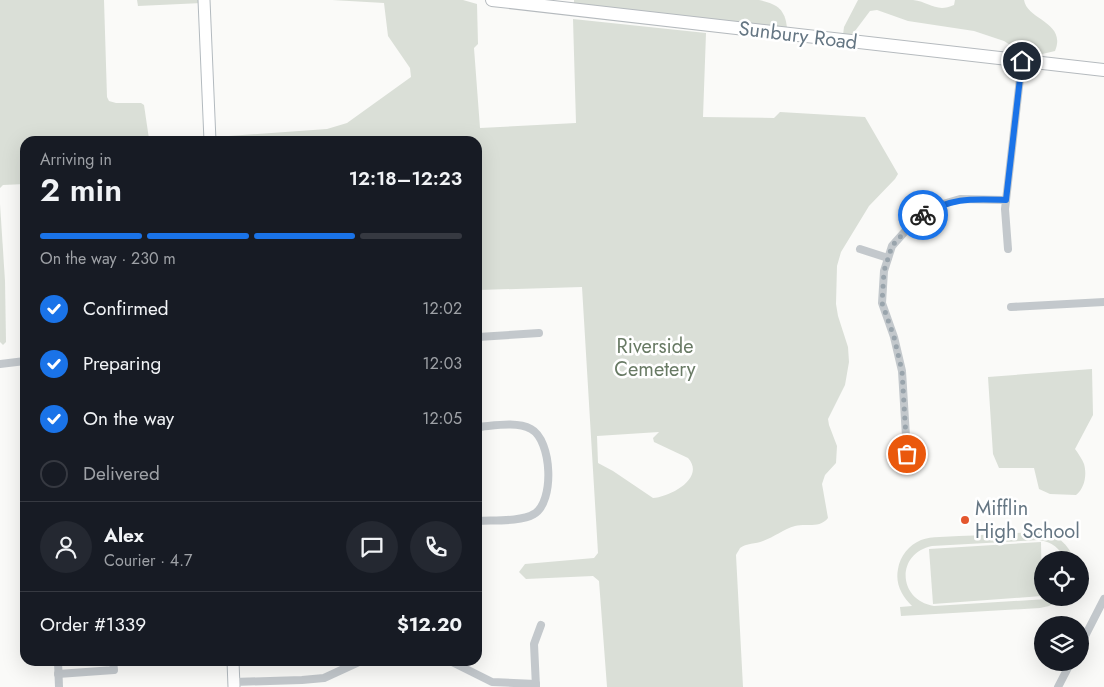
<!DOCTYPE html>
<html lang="en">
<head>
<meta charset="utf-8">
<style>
  :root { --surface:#171b24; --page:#242831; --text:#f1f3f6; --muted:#9ea1a6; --line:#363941; --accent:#1a73e8 }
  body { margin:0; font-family:Jost,sans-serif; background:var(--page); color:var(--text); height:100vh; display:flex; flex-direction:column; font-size:19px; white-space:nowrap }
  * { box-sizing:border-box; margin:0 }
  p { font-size:16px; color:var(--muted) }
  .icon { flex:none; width:28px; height:28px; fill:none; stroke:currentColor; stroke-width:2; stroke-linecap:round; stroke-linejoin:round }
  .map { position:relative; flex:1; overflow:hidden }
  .drawer { position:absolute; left:20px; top:136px; width:462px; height:530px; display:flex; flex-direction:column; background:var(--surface); border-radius:15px; box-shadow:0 5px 20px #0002 }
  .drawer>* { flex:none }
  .fabs { position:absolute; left:1034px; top:551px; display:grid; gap:10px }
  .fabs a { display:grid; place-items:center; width:55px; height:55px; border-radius:50%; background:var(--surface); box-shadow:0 5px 20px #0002; font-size:25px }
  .pin { position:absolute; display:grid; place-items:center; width:42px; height:42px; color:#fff; margin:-21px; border:2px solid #fff; border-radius:50%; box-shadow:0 1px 5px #0007 }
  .courier { position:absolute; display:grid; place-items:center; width:50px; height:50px; margin:-25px; border:4px solid #1a73e8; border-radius:50%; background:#fff; color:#222; box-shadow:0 1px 6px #0007 }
  .overview em { font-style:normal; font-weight:600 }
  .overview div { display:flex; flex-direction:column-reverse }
  .overview { display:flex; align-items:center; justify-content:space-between; height:85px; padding:0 20px }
  h1 { font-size:32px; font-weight:600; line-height:38px }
  .bar { display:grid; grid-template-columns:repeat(4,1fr); gap:8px 5px; align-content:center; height:60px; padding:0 20px }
  .bar i { height:6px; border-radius:4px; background:var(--line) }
  .bar .on { background:var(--accent) }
  .bar p { grid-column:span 4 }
  .line { display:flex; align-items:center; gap:12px; padding:0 20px; border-top:1px solid var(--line) }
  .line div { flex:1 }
  .round { display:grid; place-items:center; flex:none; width:52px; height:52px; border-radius:26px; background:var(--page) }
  ol { padding:0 20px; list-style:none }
  li { display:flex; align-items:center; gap:15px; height:55px }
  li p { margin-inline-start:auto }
  li .icon { padding:5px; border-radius:50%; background:var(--accent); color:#fff; stroke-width:4 }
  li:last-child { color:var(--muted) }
  li i { width:28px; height:28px; border:2px solid var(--line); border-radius:50% }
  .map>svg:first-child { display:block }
  .green { fill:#dadfd7; fill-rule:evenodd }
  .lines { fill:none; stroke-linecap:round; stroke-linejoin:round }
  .secondary-casing { stroke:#b3babf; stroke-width:13 }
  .primary-casing { stroke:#b5babe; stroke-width:14 }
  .minor { stroke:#c3c8cc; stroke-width:8 }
  .secondary { stroke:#fff; stroke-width:11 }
  .primary { stroke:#fff; stroke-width:12 }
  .done { stroke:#99a4ac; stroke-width:5; stroke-dasharray:0 9 }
  .route { stroke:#1a73e8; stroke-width:6 }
  .poi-dot { fill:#e4572e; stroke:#fff; stroke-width:2 }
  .labels { text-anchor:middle; stroke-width:5; stroke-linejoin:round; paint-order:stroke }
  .street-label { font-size:20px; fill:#657683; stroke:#fff }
  .park-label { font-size:20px; fill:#687a64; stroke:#fff }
  .poi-label { font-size:20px; fill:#657683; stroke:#fff; text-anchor:start }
</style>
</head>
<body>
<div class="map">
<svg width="1104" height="687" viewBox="0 0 1104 687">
  <rect width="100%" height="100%" fill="#fafaf8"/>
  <!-- green -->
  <g class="green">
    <polygon points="0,0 104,0 107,97 109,101 116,103 141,103 144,105 149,139 154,141 205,138 205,141 25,141 25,184 3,185 0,188"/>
    <polygon points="137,0 201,0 202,3 138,6"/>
    <path d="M332,0H463L477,4L478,44L474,48L480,128L576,123L573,19L706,33L703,117L774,118L780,112L865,117L898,174L895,179L869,206L841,252L837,266L836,304L838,316L848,347L849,362L845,385L828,419L829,425L837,446L836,463L825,475L822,484L828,518C819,529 807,523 795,526C784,529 774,537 763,541C756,544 746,543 740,548C739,550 737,553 736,555L743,687H607L599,581L593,576L526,579L519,572L525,564L594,558L598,553L582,287L478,290V141H215V137L327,129L347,123L411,77L410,68L388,36L384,3ZM659,432L653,438L654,442L688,458C706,478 670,497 653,498L613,471L598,463L597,436Z"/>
    <path d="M574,0H759C776,4 785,8 787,28L574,9Z"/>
    <path d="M858,0C876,0 895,0 913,0C930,2 936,13 954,5L955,0H1024C1027,20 1067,22 1055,51L1038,55H1026L1004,41L974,31L908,21L877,10L870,11L852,35H843L844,27Z"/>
    <polygon points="0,204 5,281 6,342 3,345 0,342"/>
    <path d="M1092,369L1093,415L1075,449C1078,453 1082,459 1084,464C1087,474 1085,488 1076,495L1050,494L1039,489L1034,468H999L993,454L988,377Z"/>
    <path d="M1039,532C1057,534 1069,544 1074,560H1065C1060,548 1052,542 1039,540L932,546C896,553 897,600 934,606L1063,598L1049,606L1040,608L901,616L900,607L912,606C902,596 895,584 898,569C900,556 909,545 921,540C932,536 947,537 959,536C986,535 1013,533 1039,532Z"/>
    <polygon points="1041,542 1042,596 933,604 929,549"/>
  </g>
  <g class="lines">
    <!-- secondary casing -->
    <g class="secondary-casing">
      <g id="secondary">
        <polyline points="204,0 210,141"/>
        <polyline points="233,661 234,687"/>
      </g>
    </g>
    <!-- primary casing -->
    <g class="primary-casing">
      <polyline id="primary" points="492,0 1104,70"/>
    </g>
    <!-- minor -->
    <g class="minor">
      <polyline points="860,249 888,258"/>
      <polyline points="1008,249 1005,209 1022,61"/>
      <polyline points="1011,307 1104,302"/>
      <polyline points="478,337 539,333"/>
      <polyline points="0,364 25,361"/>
      <path d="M478,427C493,426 516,421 531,429C552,440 555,502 534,514C521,522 493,520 478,521"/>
      <polyline points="907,453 902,371 894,337 882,303 884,271 892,246 917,218 936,206 960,199 1006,200"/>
      <polyline points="1080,646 1104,599"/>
      <polyline points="58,661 59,687"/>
      <polyline points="450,661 492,682 536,684"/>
      <polyline points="58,674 114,670 113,661"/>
      <polyline points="234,682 302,680 324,678 361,661"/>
      <polyline points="536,687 534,644 541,625"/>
      <polyline points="1058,687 1071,662"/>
    </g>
    <!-- secondary -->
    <use href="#secondary" class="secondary"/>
    <!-- primary -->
    <use href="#primary" class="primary"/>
  </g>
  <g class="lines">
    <!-- done -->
    <polyline class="done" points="907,454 902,371 894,337 882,303 884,271 892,246 917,218 923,215"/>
    <!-- route -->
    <path class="route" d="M923,215C952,197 972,199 1006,200L1022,61"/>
  </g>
  <!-- markers -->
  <circle class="poi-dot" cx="965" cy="520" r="5"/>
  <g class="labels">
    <!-- street labels -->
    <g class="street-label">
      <text transform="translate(798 35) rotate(7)" y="7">Sunbury Road</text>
    </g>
    <!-- park labels -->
    <g class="park-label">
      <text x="655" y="353">Riverside<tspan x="655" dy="23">Cemetery</tspan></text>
    </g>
    <!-- poi labels -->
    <g class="poi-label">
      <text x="975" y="515">Mifflin<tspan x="975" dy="23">High School</tspan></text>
    </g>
  </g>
</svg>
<div class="fabs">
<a><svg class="icon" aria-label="locate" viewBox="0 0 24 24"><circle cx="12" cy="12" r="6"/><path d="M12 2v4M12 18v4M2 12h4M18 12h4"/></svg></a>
<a><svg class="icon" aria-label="layers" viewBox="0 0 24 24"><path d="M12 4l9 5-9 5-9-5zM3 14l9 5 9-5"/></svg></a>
</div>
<div class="pin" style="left:907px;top:454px;background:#ea580c"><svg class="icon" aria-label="bag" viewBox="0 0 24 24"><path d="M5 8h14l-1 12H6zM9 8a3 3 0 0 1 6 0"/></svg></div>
<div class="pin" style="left:1022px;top:61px;background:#1f2937"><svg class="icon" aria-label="home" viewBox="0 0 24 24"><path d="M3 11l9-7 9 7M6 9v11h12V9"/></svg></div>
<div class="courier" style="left:923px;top:215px"><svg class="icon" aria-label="bike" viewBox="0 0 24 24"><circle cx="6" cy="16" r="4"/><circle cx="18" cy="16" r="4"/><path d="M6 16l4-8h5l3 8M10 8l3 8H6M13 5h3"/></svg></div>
<section class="drawer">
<div class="overview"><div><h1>2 min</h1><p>Arriving in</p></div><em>12:18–12:23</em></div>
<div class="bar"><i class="on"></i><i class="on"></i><i class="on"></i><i></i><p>On the way · 230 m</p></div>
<ol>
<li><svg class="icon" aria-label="check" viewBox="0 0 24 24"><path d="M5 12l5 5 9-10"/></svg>Confirmed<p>12:02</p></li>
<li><svg class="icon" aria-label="check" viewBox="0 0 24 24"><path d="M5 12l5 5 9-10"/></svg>Preparing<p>12:03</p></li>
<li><svg class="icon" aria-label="check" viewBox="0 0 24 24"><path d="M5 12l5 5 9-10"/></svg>On the way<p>12:05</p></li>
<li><i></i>Delivered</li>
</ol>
<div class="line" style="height:90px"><a class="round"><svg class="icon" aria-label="person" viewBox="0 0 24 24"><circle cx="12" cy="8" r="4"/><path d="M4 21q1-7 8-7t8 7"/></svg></a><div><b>Alex</b><p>Courier · 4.7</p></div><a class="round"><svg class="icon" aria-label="chat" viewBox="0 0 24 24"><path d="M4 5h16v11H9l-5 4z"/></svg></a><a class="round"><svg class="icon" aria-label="phone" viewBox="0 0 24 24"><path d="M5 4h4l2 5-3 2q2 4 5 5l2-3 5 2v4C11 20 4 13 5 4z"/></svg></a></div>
<div class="line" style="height:65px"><div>Order #1339</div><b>$12.20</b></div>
</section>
</div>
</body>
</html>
